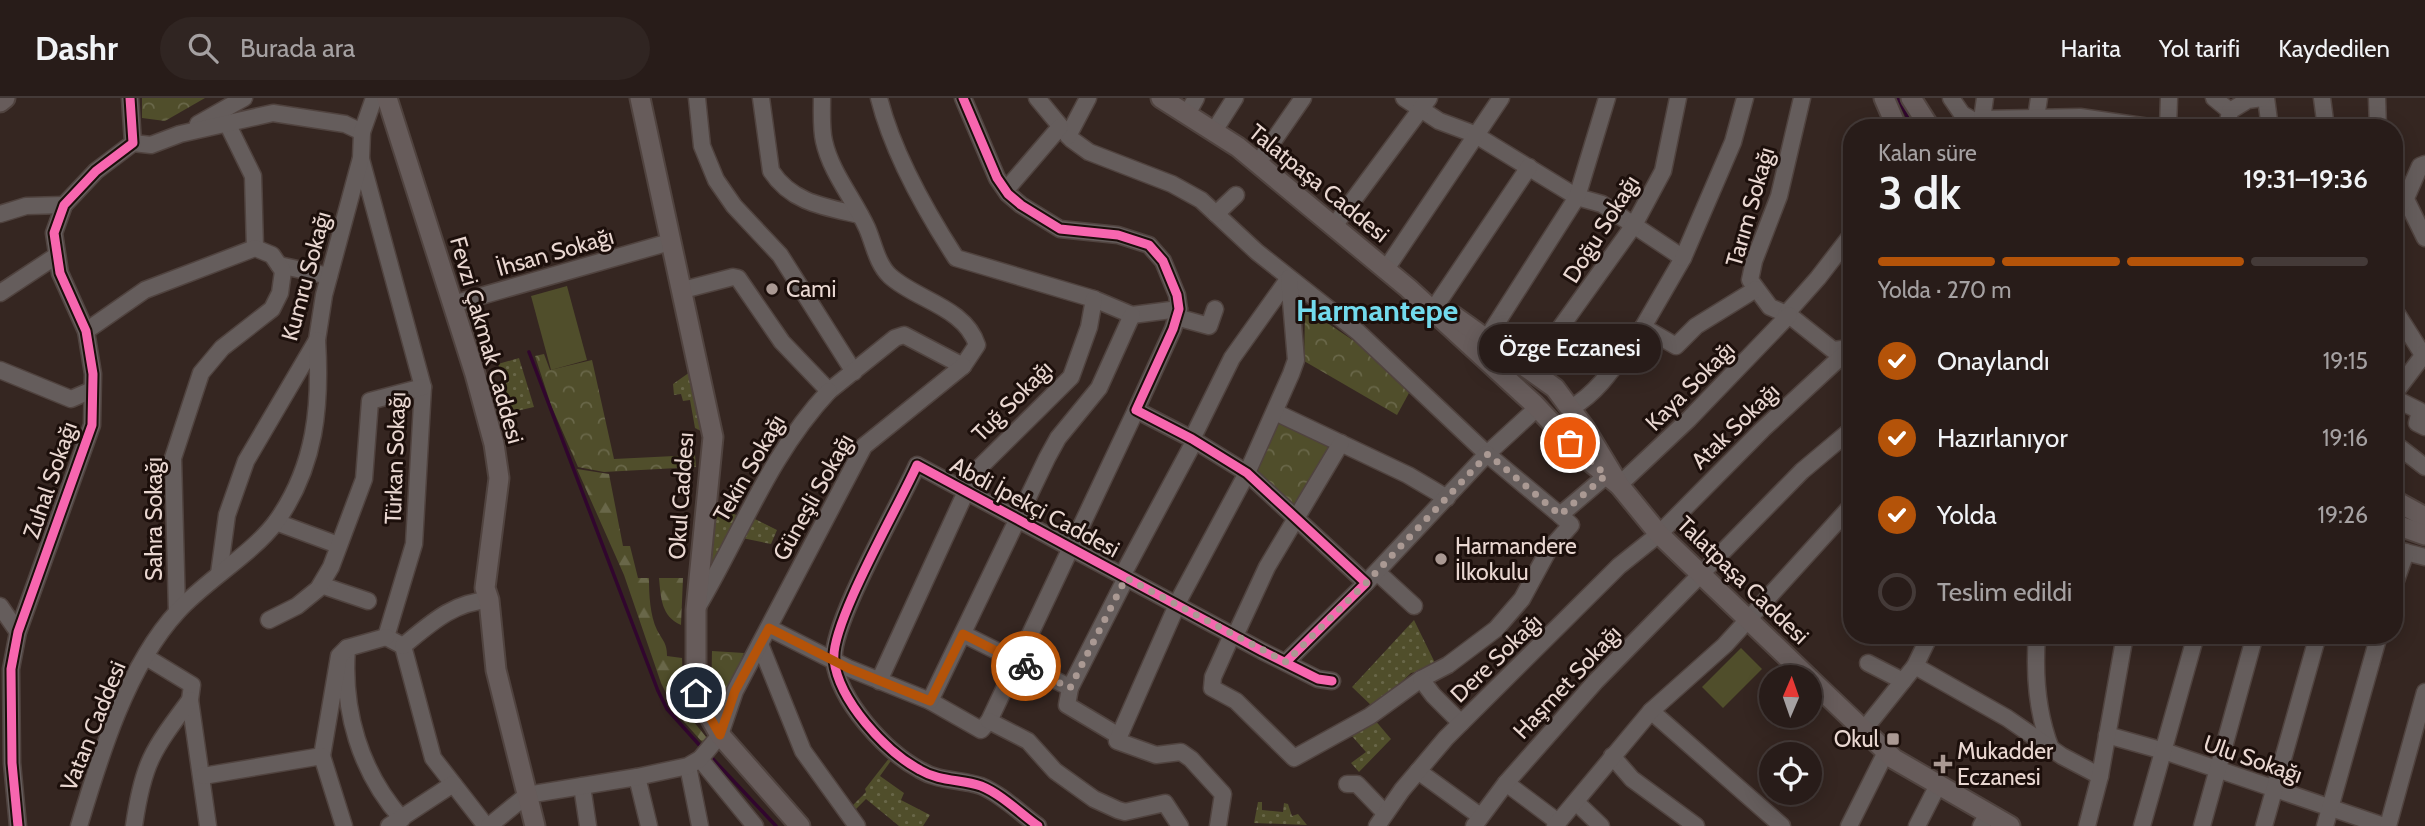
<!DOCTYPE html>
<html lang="tr">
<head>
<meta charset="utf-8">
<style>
  :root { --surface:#281c19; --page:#302522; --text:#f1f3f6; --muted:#a5a1a2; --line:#443a38; --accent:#b45309 }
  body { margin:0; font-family:Cabin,sans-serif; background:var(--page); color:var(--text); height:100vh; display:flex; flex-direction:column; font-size:26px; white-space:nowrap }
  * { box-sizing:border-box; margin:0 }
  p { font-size:23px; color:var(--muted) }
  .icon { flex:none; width:38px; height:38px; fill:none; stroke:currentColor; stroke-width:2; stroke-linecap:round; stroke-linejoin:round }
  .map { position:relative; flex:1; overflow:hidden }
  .sheet { position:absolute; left:1843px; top:21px; width:560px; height:525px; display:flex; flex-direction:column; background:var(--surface); border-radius:28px; box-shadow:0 4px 18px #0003,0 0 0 2px var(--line) }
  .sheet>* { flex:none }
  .needle { width:46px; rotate:2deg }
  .controls { position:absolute; left:1759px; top:567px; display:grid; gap:14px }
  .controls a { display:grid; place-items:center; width:63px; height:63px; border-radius:50%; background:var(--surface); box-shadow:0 4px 18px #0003,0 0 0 2px var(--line); font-size:35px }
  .pin { position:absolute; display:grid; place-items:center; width:60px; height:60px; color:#fff; margin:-30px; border:4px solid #fff; border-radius:50%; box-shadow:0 2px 7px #0007 }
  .courier { position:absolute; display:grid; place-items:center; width:70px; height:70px; margin:-35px; border:5px solid #b45309; border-radius:50%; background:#fff; color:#222; box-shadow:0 2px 9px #0007 }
  .bubble { position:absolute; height:49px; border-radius:24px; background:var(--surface); box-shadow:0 4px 18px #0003,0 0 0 2px var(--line); font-size:23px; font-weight:600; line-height:49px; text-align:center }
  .overview em { font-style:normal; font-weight:600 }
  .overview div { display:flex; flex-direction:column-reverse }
  .overview { display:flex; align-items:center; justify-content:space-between; height:119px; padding:0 35px }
  h1 { font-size:46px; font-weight:600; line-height:52px }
  .bar { display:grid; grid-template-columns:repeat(4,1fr); gap:10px 7px; align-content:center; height:84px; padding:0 35px }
  .bar i { height:9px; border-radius:5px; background:var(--line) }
  .bar .current { background:var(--accent) }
  .bar p { grid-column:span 4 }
  ol { padding:0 35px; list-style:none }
  li { display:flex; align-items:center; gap:21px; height:77px }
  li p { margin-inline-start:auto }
  li .icon { padding:7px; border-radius:50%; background:var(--accent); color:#fff; stroke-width:4 }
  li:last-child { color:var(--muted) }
  li i { width:38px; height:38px; border:4px solid var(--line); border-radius:50% }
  header { display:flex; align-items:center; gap:42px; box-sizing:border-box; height:98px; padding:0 35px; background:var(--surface); border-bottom:2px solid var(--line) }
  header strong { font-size:33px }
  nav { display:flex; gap:38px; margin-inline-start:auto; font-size:24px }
  .search { width:490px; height:63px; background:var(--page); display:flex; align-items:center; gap:18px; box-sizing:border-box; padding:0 24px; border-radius:38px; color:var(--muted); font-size:26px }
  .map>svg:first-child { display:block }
  .grass { fill:url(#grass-dots) }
  .forest { fill:url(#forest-firs) }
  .park { fill:url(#park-crowns) }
  .garden { fill:#504e2b }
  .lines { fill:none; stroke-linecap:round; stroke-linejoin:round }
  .stream { stroke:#31062e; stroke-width:3.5 }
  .minor-casing { stroke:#50433f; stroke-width:19 }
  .major-casing { stroke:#50433f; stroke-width:23 }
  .minor { stroke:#655d5c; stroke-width:16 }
  .major { stroke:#675c5b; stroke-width:19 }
  .cycleway-casing { stroke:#1c0f0b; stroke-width:13 }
  .cycleway { stroke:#f766af; stroke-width:9 }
  .done { stroke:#aa9993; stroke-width:7; stroke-dasharray:0 12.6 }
  .route { stroke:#b45309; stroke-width:9 }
  .poi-dot { fill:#aa9993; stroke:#1c0f0b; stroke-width:2.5 }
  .labels { text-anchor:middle; stroke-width:6; stroke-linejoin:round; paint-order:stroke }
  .street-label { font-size:23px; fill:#e9d7d1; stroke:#1c0f0b }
  .poi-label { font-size:23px; fill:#e9d7d1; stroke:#1c0f0b; text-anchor:start }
  .district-label { font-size:30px; font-weight:bold; fill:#72daed; stroke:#1c0f0b }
</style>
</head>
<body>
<header>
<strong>Dashr</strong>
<div class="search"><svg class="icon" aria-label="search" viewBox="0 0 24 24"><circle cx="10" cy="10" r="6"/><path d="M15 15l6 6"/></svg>Burada ara</div>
<nav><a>Harita</a><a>Yol tarifi</a><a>Kaydedilen</a></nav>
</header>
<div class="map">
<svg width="2425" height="728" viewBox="0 0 2425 728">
  <defs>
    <pattern id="grass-dots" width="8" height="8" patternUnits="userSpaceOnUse" patternTransform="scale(1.75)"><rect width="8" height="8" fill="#504e2b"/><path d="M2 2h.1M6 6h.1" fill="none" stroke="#696749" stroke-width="1.8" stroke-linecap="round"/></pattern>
    <pattern id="forest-firs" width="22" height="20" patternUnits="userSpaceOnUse" patternTransform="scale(1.75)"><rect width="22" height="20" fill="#504e2b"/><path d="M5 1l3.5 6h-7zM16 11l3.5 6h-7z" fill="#696749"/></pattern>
    <pattern id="park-crowns" width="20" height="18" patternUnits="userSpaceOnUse" patternTransform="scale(1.75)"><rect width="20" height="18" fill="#504e2b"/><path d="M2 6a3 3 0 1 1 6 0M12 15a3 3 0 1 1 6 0" fill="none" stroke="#696749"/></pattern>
  </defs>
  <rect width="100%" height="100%" fill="#352621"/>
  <!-- grass -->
  <g class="grass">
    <polygon points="519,260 534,309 512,314 498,266"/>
    <polygon points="690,274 703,334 695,330 690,302 683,303 681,296 674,297 673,286"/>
    <polygon points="717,410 742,419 715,470 708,472"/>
    <polygon points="749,418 777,432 771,446 742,440"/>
    <polygon points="1414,522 1437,569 1411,575 1374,610 1352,589"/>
    <polygon points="1374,621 1391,641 1359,674 1351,665 1366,654 1351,637"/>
    <polygon points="890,659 893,660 880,678 904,695 901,702 930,717 923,728 899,728 866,701 856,711 852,708 866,694 865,691"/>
    <polygon points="1258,704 1262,704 1262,712 1283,714 1284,705 1288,706 1292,718 1298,716 1307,727 1254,725"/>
  </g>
  <!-- forest -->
  <g class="forest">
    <path d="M577,371L609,376L623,448H630L638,480H649C649,497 650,517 657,532C663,543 667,545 667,558L682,560L684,612L707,640L703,645L676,615L661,585L624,477Z"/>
    <path d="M659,480H683L681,527C661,518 661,500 659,480Z"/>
  </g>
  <!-- park -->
  <g class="park">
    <polygon points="142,0 205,0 165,23 142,20"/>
    <polygon points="1311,214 1357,245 1409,295 1397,317 1304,263 1305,217"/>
    <polygon points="544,256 550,272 592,262 614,361 695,357 696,369 604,374 578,369 551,307 535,258"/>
    <polygon points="1279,319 1339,351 1303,416 1252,375"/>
    <polygon points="712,553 744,555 720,613 716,613 711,606"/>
  </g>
  <!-- garden -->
  <g class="garden">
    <polygon points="567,188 587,262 551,272 531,198"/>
    <polygon points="1741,550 1762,571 1723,610 1702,589"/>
  </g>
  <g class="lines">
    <!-- stream -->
    <g class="stream">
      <polyline points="1898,0 1913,30"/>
      <polyline points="529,254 658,593 667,611 702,650"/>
      <polyline points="710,658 776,728"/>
    </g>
    <!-- minor casing -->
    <g class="minor-casing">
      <g id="minor">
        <polyline points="697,0 702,48 716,82 734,108 780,157 854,274"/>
        <path d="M761,0L771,73C792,105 825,109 860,117"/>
        <path d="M879,0C893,56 925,112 956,160L1094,201L1132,217L1179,211"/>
        <polyline points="963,0 997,80 1008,96 1021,107 1060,131 1118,137 1149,147 1163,163 1177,197 1179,211 1173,231 1136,312 1192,341 1247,375 1366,485 1286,564"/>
        <polyline points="1037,0 1071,41 1089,54 1172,86 1201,102 1257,154 1358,234 1487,356 1537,310"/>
        <polyline points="1404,0 1439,23 1474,36 1577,99 1602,106 1683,160 1643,229"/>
        <polyline points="1802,0 1779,98 1754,163 1750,182 1770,209 1789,217 1833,252 1842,251 1849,259"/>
        <polyline points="1951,0 1962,16 1981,27"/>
        <polyline points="2214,0 2230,13"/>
        <polyline points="2266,0 2270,30"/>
        <polyline points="2322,0 2326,30"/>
        <polyline points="2377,0 2378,30"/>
        <polyline points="1187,16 1196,0"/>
        <polyline points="2036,20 2039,0"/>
        <polyline points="1982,21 2080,19 2156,30"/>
        <polyline points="227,25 253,78 255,150"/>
        <polyline points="198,26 244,0"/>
        <polyline points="1981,29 1985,0"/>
        <polyline points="2168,30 2169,0"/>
        <polyline points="2227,30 2230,13 2248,2 2262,0"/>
        <polyline points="1214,33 1235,0"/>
        <polyline points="1068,38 1088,0"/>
        <polyline points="133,45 151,47 180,36 273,15 345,26 362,34"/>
        <polyline points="361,61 423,289 414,446 386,539"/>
        <polyline points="1258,65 1303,0"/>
        <polyline points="2394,77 2425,140"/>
        <polyline points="1011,86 1060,29"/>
        <polyline points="2394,115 2406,100 2420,68 2425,66"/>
        <polyline points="0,116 26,108 64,107"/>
        <polyline points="1216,116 1236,97"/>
        <polyline points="1334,128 1429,0"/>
        <polyline points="1683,160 1733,44 1745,0"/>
        <polyline points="279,167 329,178"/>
        <polyline points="1386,171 1501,0"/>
        <path d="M683,192L733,179L738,180L782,244L829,293L895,240L904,237L963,268L977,247C965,209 916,202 890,178C877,166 874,146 867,130C854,101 831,75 824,43C821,30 822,14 822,0"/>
        <polyline points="0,195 56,158"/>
        <polyline points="453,206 670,144"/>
        <polyline points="1437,206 1529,69"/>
        <polyline points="2394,211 2425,260"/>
        <polyline points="1786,216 1818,180 1852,136"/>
        <polyline points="1176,219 1209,228 1215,211"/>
        <polyline points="86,233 145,192 255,150 272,157 283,173 280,195 272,211 222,250 201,275 173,360 177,513"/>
        <polyline points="1487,240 1577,99 1607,0"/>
        <polyline points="0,272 71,301 92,292"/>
        <polyline points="1530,272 1634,127 1663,73 1678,0"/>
        <polyline points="2394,296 2425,255"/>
        <polyline points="2394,300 2420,313 2417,325 2425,329"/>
        <path d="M1571,310C1604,291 1620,258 1643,229L1676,248L1696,228L1756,191"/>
        <polyline points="1275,314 1408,377 1447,400"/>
        <polyline points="1192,341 1232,260 1289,180"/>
        <polyline points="2394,345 2425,369"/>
        <polyline points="1619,387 1689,321 1789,217"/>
        <polyline points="276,424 338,447"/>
        <polyline points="2394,451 2425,459"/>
        <polyline points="1377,474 1414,508"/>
        <polyline points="219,476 227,417 246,363 317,242 324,197 361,60 362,34 374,0"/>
        <polyline points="1122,478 1195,342"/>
        <polyline points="1366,485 1487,356 1560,417 1607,377"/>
        <polyline points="321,487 368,503"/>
        <polyline points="2394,488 2406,454"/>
        <polyline points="0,508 18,534"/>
        <path d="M697,510C741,436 769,357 829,293"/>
        <polyline points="269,522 297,508 318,491 331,469 364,381 370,303 423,289"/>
        <polyline points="769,530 848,570 930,603 981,632 989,623 1136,312"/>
        <polyline points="963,536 1067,588 1070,590 1067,607 1119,638"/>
        <polyline points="1232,537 1213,579 1212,590 1236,603 1294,660 1370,618 1421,581 1448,567 1496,531 1522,501 1548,453 1571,427 1560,417"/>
        <path d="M2037,537C2034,576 2037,615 2051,651"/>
        <polyline points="1235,538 1267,469 1341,345"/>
        <polyline points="386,539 403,548 433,660 486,728"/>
        <polyline points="760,546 803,653 857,728"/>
        <path d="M403,548C430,526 453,504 489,502"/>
        <path d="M347,550C342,612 360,674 402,721"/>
        <polyline points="146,559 192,587 190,602 208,728"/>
        <polyline points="1868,565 1903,583"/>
        <polyline points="1915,568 2007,620 2062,658 2100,678"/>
        <polyline points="1421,581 1433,597 1461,625"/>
        <polyline points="879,583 975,374 1071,279 1089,229 1094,201"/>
        <polyline points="1070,590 1126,480"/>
        <polyline points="930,603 1047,360 1058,340 1099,290 1132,217"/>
        <polyline points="1651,613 1782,728"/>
        <polyline points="989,623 1028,643 1055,673 1094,701 1118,712 1125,714 1165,705 1180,728"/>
        <polyline points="1862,634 1915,568 1930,537"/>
        <polyline points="2107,637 2164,653 2384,728"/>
        <polyline points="322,658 339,558 347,550 386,539"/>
        <polyline points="1612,658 1632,681 1696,728"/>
        <polyline points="700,661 755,728"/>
        <polyline points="688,668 700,728"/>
        <polyline points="1418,673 1480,718"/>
        <polyline points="203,678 322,658 344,728"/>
        <polyline points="637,679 649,728"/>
        <polyline points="1506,685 1558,724"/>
        <polyline points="1347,686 1357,686 1385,715"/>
        <polyline points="582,688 588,728"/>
        <polyline points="1576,704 1601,728"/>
        <polyline points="18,728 12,665 11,571 18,534 92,327 93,276 86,233 60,175 54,135 64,107 96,73 133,45 130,0"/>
        <path d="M79,728C100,658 127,568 178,513C205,483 252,456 276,424C316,368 321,307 317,242"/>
        <path d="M134,728C143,665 152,653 190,602"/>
        <polyline points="389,728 453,686"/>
        <polyline points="489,728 527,697 637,679 688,668 700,661 720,637 735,593 864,348 963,268"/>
        <path d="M1038,728C1020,715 1001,696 981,688C961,681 940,684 920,672C885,653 839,603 834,562C830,526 900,406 917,367L1262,553L1318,581L1332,583"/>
        <polyline points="1218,728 1223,696 1191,661 1181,654 1156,657 1117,643 1181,498 1247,375 1291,276 1296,262 1289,180"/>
        <polyline points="1377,728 1402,692 1446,640 1619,468 1659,436 1763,331 1845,255"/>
        <polyline points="1474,728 1506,685 1596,583 1802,373 1852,331"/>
        <polyline points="1555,728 1651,613 1725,547 1852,407"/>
        <polyline points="1849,728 1886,654"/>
        <polyline points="1917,728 1938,687"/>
        <polyline points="1981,728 1988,715"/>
        <polyline points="2087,728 2100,678 2125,537"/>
        <polyline points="2142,728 2196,537"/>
        <polyline points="2202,728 2255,537"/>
        <polyline points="2264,728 2318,537"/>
        <polyline points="2325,728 2379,537"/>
        <polyline points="2388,728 2425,594"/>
      </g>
    </g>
    <!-- major casing -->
    <g class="major-casing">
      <g id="major">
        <polyline points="387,0 475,276 494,346 499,380 485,490 489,502 496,572 535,728"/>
        <polyline points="640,0 713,339 696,512 696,595 720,637 800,728"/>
        <polyline points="1161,0 1238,49 1408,190 1534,306 1583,358 1619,387"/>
        <polyline points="1884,0 1897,30"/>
        <polyline points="1911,0 1930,30"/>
        <polyline points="0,4 5,0"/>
        <polyline points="1454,218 1555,290 1584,329 1619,387 1659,436 1808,579"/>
        <polyline points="2394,402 2425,419"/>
        <polyline points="2394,426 2425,437"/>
        <polyline points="1810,581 1894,661 2010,728"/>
      </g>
    </g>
    <!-- minor -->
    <use href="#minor" class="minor"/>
    <!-- major -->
    <use href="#major" class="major"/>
    <!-- cycleway casing -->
    <g class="cycleway-casing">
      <g id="cycleway">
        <polyline points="963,0 997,80 1008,96 1021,107 1060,131 1118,137 1149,147 1163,163 1177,197 1179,211 1173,231 1136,312 1192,341 1247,375 1366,485 1286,564"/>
        <polyline points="18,728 12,665 11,571 18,534 92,327 93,276 86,233 60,175 54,135 64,107 96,73 133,45 130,0"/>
        <path d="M1038,728C1020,715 1001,696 981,688C961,681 940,684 920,672C885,653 839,603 834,562C830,526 900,406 917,367L1262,553L1318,581L1332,583"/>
      </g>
    </g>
    <!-- cycleway -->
    <use href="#cycleway" class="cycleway"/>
  </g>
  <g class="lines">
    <!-- done -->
    <polyline class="done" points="1026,568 1070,590 1126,480 1286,564 1366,485 1488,356 1560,417 1606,377 1570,345"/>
    <!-- route -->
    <polyline class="route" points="696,595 720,637 735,593 769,530 848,570 930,603 963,536 1026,568"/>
  </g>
  <!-- markers -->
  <g class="poi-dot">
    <circle cx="772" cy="191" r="7"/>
    <circle cx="1441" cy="461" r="7"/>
    <rect x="1886" y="634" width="14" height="14" rx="3.5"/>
    <path d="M1939.5 655.5h7v7h7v7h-7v7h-7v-7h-7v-7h7z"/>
  </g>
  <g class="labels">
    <!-- street labels -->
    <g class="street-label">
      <text transform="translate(1319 85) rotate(39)" y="8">Talatpaşa Caddesi</text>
      <text transform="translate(1750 109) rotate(-74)" y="8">Tarım Sokağı</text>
      <text transform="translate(1601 131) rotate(-58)" y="8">Doğu Sokağı</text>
      <text transform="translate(555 154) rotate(-16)" y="8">İhsan Sokağı</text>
      <text transform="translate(306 178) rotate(-75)" y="8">Kumru Sokağı</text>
      <text transform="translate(487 242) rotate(74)" y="8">Fevzi Çakmak Caddesi</text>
      <text transform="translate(1690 288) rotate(-45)" y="8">Kaya Sokağı</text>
      <text transform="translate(1012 303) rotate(-45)" y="8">Tuğ Sokağı</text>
      <text transform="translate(1735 328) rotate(-44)" y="8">Atak Sokağı</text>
      <text transform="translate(395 360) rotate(-88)" y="8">Türkan Sokağı</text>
      <text transform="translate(749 370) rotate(-60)" y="8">Tekin Sokağı</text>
      <text transform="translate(50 382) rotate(-71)" y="8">Zuhal Sokağı</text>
      <text transform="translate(681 398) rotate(-86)" y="8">Okul Caddesı</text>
      <text transform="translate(813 399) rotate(-61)" y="8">Güneşli Sokağı</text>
      <text transform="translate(1035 409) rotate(28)" y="8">Abdi İpekçi Caddesi</text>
      <text transform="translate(154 421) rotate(-90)" y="8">Sahra Sokağı</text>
      <text transform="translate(1743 482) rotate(44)" y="8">Talatpaşa Caddesi</text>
      <text transform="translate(1496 560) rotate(-44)" y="8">Dere Sokağı</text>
      <text transform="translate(1567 584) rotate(-47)" y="8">Haşmet Sokağı</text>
      <text transform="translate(93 628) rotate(-68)" y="8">Vatan Caddesi</text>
      <text transform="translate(2253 661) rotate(19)" y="8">Ulu Sokağı</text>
    </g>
    <!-- poi labels -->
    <g class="poi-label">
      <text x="786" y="199">Cami</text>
      <text x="1455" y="456">Harmandere<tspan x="1455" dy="26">İlkokulu</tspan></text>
      <text x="1879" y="649" text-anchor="end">Okul</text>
      <text x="1957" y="661">Mukadder<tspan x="1957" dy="26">Eczanesi</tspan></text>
    </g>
    <!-- district labels -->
    <g class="district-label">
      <text x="1377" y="223">Harmantepe</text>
    </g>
  </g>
</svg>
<div class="controls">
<a><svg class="needle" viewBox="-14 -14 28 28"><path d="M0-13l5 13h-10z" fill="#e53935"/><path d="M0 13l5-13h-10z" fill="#a5a1a2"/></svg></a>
<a><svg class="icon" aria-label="locate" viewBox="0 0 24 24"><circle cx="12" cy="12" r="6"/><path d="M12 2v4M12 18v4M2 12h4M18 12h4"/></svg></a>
</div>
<div class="pin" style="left:1570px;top:345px;background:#ea580c"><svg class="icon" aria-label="bag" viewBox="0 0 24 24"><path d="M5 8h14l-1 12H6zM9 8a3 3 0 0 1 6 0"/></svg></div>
<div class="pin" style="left:696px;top:595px;background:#1f2937"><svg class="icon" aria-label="home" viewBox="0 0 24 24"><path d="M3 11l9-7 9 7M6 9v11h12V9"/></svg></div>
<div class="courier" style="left:1026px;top:568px"><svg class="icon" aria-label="bike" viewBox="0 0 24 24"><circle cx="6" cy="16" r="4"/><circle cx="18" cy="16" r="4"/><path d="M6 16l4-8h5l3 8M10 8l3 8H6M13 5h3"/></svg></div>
<div class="bubble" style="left:1479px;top:226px;width:182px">Özge Eczanesi</div>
<section class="sheet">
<div class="overview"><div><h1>3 dk</h1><p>Kalan süre</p></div><em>19:31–19:36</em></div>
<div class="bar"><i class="current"></i><i class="current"></i><i class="current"></i><i></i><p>Yolda · 270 m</p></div>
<ol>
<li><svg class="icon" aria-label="check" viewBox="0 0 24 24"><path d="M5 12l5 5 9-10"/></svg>Onaylandı<p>19:15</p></li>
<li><svg class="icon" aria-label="check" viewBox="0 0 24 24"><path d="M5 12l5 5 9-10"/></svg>Hazırlanıyor<p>19:16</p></li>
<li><svg class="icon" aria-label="check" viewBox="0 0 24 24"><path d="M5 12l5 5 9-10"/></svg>Yolda<p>19:26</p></li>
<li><i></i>Teslim edildi</li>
</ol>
</section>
</div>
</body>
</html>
